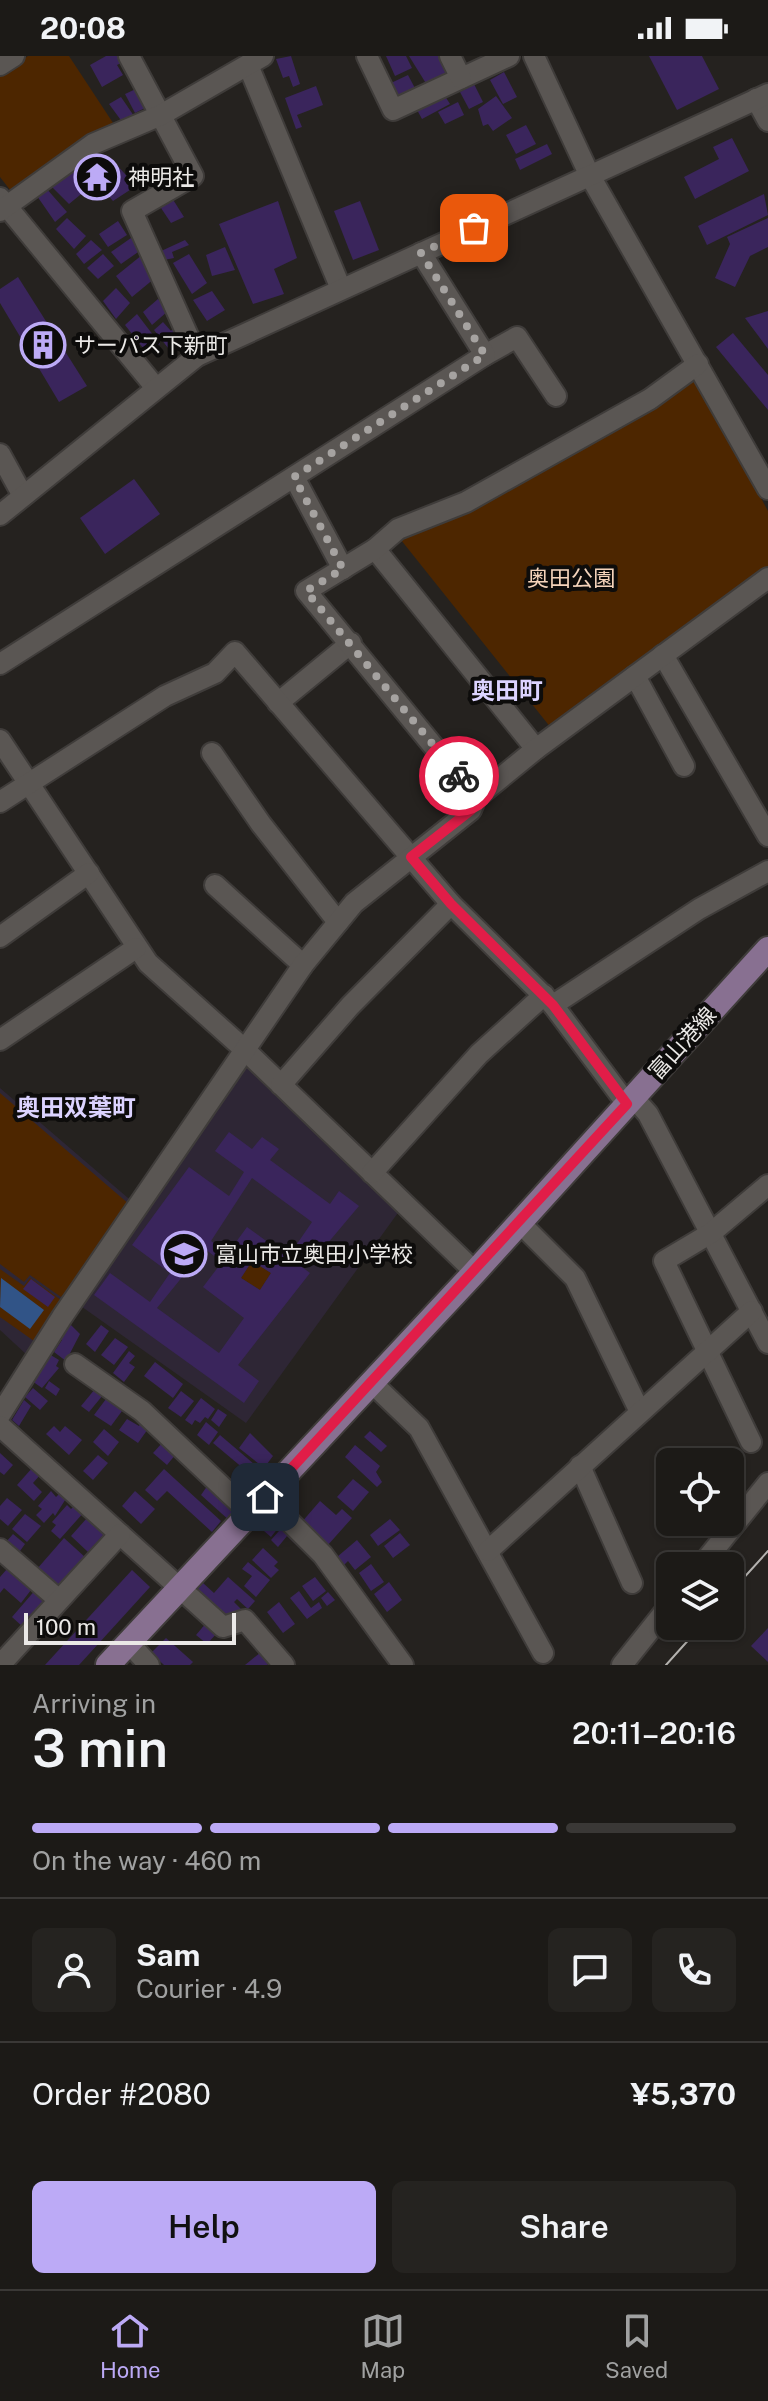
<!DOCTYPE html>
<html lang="en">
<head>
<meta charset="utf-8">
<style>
  :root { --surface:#1c1a17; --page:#252320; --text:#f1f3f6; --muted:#a0a1a1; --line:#3a3836; --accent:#bcaaf6 }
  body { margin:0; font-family:"Public Sans","Noto Sans JP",sans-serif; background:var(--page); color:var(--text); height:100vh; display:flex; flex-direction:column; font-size:30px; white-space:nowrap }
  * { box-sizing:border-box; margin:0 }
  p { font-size:26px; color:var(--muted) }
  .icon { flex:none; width:44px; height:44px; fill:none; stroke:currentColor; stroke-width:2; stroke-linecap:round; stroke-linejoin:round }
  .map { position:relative; height:1609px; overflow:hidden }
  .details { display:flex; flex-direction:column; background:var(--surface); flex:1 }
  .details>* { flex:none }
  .buttons { position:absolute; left:656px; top:1392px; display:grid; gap:16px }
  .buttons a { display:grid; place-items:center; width:88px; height:88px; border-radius:12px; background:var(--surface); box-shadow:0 2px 6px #0004,0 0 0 2px var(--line); font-size:40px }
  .scale { position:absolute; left:24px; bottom:20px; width:212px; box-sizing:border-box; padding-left:8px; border:4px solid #ebe9e7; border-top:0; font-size:22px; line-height:28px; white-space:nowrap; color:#ebe9e7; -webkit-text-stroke:6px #0d0c0b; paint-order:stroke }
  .pin { position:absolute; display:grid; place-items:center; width:68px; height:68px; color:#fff; margin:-34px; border-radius:16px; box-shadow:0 4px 12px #0006 }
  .courier { position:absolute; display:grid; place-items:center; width:80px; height:80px; margin:-40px; border:6px solid #e11d48; border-radius:50%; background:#fff; color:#222; box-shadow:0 2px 10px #0007 }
  .summary em { font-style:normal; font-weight:600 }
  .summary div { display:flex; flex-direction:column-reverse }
  .summary { display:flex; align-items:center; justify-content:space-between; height:136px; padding:0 32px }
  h1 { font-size:52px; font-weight:600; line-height:60px }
  .bar { display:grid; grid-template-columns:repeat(4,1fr); gap:12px 8px; align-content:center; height:96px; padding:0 32px }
  .bar i { height:10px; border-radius:6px; background:var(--line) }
  .bar .current { background:var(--accent) }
  .bar p { grid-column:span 4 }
  .line { display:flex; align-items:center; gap:20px; padding:0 32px; border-top:2px solid var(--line) }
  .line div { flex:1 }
  .round { display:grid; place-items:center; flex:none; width:84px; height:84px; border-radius:12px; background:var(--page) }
  .cta { display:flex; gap:16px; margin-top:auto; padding:16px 32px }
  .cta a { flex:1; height:92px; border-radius:12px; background:var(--accent); color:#111; font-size:32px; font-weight:600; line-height:92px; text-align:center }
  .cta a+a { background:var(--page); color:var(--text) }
  .status { display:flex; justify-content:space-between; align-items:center; height:56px; padding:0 40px; background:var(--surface); direction:ltr }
  .status svg { height:22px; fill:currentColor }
  .dock { display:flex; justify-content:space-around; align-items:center; height:112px; border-top:2px solid var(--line); background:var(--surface); font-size:22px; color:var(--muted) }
  .dock a { display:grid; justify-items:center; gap:4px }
  .dock .current { color:var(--accent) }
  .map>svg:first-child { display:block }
  .education { fill:#2e2635 }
  .green { fill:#4d2600 }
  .water { fill:#315487 }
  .building { fill:#3a255c; fill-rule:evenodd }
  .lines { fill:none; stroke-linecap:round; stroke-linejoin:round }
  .minor-casing { stroke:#3f3c3a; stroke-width:24 }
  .major-casing { stroke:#3f3c3a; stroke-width:28 }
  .minor { stroke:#5a5653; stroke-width:20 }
  .major { stroke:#887091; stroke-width:24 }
  .tram { stroke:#b4b2af; stroke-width:2 }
  .done { stroke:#a6a3a1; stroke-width:8; stroke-dasharray:0 14.4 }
  .route { stroke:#e11d48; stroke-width:10 }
  .labels { text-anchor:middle; stroke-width:8; stroke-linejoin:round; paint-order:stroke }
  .poi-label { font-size:22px; fill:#ebe9e7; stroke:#0d0c0b; text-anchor:start }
  .park-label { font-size:22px; fill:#f5d4bb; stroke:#0d0c0b }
  .street-label { font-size:22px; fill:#ebe9e7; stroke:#0d0c0b }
  .neighbourhood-label { font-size:24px; font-weight:bold; fill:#dcd3ff; stroke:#0d0c0b }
</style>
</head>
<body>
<div class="status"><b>20:08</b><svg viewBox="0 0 49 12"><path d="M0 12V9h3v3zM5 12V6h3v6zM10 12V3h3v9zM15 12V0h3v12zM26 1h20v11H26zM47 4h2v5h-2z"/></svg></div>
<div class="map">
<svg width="768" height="1609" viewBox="0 0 768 1609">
  <rect width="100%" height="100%" fill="#25221f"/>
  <!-- education -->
  <polygon class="education" points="246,1006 400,1154 246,1367 68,1241 27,1299 0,1274 0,1032 142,1154"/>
  <!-- green -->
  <g class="green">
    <polygon points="28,0 69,0 117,73 14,139 0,121 0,17"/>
    <polygon points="696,322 768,455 768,510 551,672 401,484 476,451"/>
    <polygon points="0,1037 130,1149 77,1230 73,1227 61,1241 30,1219 24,1226 0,1208"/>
    <polygon points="252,1205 271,1217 260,1234 241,1222"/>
    <polygon points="0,1213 24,1230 30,1222 61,1244 34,1285 0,1261"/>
  </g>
  <!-- water -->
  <polygon class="water" points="1,1222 44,1254 30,1273 0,1251"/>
  <!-- building -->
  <g class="building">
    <polygon points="106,0 119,0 123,6 117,9 123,19 102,31 90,9"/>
    <polygon points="291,0 300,28 293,31 289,20 283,22 276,3"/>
    <polygon points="386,0 406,0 412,12 395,20"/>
    <polygon points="409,0 442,0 451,15 427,29"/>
    <polygon points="649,0 702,0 719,33 677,54"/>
    <polygon points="504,16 517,41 503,48 490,24"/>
    <polygon points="408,19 417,36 399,45 391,27"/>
    <polygon points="474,28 483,46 469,53 460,36"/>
    <polygon points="316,30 323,49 297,59 302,71 296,73 285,42"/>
    <polygon points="138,32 147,51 135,57 125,38"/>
    <polygon points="443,37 450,48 422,63 416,52"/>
    <polygon points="496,40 512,62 493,75 488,68 483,70 478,53"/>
    <polygon points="121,41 134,60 123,67 109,48"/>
    <polygon points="458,46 464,59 445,68 438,56"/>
    <polygon points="526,69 536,88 516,98 506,79"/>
    <polygon points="732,82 749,115 695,143 684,121 719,103 713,91"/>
    <polygon points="547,88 552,98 520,114 515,103"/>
    <polygon points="92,101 103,115 114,106 136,130 113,145 96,126 69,148 52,131"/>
    <polygon points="46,132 67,156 55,166 37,140"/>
    <polygon points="764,138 768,159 707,189 698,170"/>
    <polygon points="172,142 184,161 171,167 159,149"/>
    <polygon points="278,145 297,202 274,213 284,238 253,248 219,168"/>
    <polygon points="360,145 379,194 353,204 334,155"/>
    <polygon points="67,162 86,180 74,193 56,173"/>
    <polygon points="768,162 768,191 750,200 735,231 715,222 730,188 727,181"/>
    <polygon points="118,165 127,179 108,191 99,178"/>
    <polygon points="131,182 141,194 121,208 111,196"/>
    <polygon points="91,184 102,194 84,208 76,198"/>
    <polygon points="185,184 189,189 172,196 174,202 164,204 159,196"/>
    <polygon points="225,191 235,214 212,220 206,199"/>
    <polygon points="103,198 114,210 98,223 87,212"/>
    <polygon points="189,198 207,227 192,238 173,207"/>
    <polygon points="142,199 155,222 132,241 116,220"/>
    <polygon points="18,221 87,330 59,346 0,247 0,233"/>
    <polygon points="116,232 130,247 116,263 103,245"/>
    <polygon points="212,235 225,254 207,265 193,244"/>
    <polygon points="158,243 168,255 152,269 143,256"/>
    <polygon points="768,255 768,293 745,262"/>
    <polygon points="137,258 160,288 147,297 125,269"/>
    <polygon points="163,266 171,275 174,271 185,286 172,297 154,274"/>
    <polygon points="733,277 768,319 768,354 716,291"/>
    <polygon points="134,423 160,458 105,498 80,462"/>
    <path d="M229,1076L252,1093L262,1081L279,1093L270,1104L330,1148L339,1135L359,1150L311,1207L303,1201L298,1208L310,1217L238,1309L259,1325L244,1347L94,1239L110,1217L150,1246L170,1217L132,1189L189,1111L229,1140L244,1116L215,1095ZM252,1122L312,1166L288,1201L247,1171L228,1197L211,1185ZM205,1193L222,1206L203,1231L244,1262L219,1297L157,1252ZM252,1205L271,1217L260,1234L241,1222Z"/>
    <polygon points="31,1223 55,1241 48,1251 23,1233"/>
    <polygon points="67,1265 80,1278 66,1305 54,1296 62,1284 56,1280"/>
    <polygon points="101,1269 109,1275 95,1296 86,1288"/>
    <polygon points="115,1282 128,1291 114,1309 101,1299"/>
    <polygon points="129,1295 135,1300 129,1307 135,1311 124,1326 113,1317"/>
    <polygon points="49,1298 59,1304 56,1310 59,1312 42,1332 32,1325"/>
    <polygon points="155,1306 183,1328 173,1342 144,1320"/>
    <polygon points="49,1325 60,1333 56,1340 45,1332"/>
    <polygon points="33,1332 48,1345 40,1354 25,1341"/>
    <polygon points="95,1333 103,1339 89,1356 81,1350"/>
    <polygon points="181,1335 194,1345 181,1361 168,1352"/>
    <polygon points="201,1342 215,1353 208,1363 205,1361 200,1367 195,1364 192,1369 185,1364"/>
    <polygon points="106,1343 122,1355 111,1370 94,1359"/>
    <polygon points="24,1344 31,1350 19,1370 12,1364"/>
    <polygon points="218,1353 227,1359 219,1371 211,1364"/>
    <polygon points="127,1363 139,1370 142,1365 150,1370 138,1387 119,1374"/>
    <polygon points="206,1366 218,1376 209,1389 197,1379"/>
    <polygon points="54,1370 60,1376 65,1370 82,1384 69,1399 46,1378"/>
    <polygon points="104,1373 119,1386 108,1400 93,1386"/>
    <polygon points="370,1375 387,1390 381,1396 364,1381"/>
    <polygon points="250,1377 273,1400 264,1412 239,1392"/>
    <polygon points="220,1379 262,1415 256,1423 213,1387"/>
    <polygon points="163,1386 176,1398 167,1409 153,1397"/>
    <polygon points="355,1389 380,1410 376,1416 382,1426 377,1431 345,1401"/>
    <polygon points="0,1397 13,1409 4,1419 0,1416"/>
    <polygon points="98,1399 108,1407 93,1424 83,1415"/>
    <polygon points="33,1411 41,1418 33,1427 42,1436 34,1445 17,1429"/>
    <polygon points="164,1413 221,1465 212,1476 167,1435 157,1445 145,1434"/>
    <polygon points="353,1423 369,1436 353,1455 337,1441"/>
    <polygon points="210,1426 240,1453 230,1465 201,1439"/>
    <polygon points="51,1435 56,1441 61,1436 67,1441 55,1460 53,1457 44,1467 36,1459 42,1453 38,1450"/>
    <polygon points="135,1435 155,1453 141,1468 122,1450"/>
    <polygon points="7,1442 22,1454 8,1470 0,1463 0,1450"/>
    <polygon points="320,1445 336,1459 342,1453 352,1462 327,1490 301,1467"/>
    <polygon points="76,1448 85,1455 60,1483 51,1475 56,1469 52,1466 67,1449 71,1453"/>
    <polygon points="270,1454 283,1466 271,1481 257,1469"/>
    <polygon points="25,1458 41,1470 27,1486 12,1473"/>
    <polygon points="87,1462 105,1477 88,1496 71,1480"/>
    <polygon points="390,1463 400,1474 378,1490 370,1479"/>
    <polygon points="286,1467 313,1494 308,1500 287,1480 278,1491 271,1484"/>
    <polygon points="400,1477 410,1489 393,1502 384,1490"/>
    <polygon points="13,1478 25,1488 20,1495 7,1485"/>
    <polygon points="64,1482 86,1502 59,1532 37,1513"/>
    <polygon points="357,1484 371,1501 355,1514 348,1505 344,1509 337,1501"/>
    <polygon points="263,1492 278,1506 274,1510 279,1514 271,1522 252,1504"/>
    <polygon points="248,1506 270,1524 256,1541 244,1530 252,1520 242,1513"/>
    <polygon points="371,1508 384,1526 371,1535 359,1517"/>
    <polygon points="7,1513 31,1534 21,1547 4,1532 0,1537 0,1521"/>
    <polygon points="132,1514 150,1531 79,1609 45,1609"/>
    <polygon points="228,1521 255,1545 248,1553 237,1543 234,1546 241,1553 231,1565 197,1534 203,1527 214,1537"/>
    <polygon points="315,1521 326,1535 313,1545 302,1530"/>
    <polygon points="389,1526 402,1544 387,1556 374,1538"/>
    <polygon points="37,1532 49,1541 23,1571 12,1561"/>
    <polygon points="299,1535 311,1552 319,1546 322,1552 307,1563 290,1542"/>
    <polygon points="328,1536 335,1544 327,1550 321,1542"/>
    <polygon points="279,1546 295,1568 283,1577 267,1556"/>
    <polygon points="207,1566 218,1576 207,1588 196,1579"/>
    <polygon points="768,1572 768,1606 751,1590"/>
    <polygon points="166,1582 193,1606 190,1609 164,1609 151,1597"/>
    <polygon points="261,1596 270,1607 267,1609 245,1609"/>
  </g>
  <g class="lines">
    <!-- minor casing -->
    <g class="minor-casing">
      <g id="minor">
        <polyline points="129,0 193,120 132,155 197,300"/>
        <polyline points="367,0 393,54 509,0"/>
        <polyline points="450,0 461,22"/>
        <polyline points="534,0 589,118 768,433"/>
        <polyline points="0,9 14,0"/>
        <polyline points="248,9 341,233"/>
        <polyline points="756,43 768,65"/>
        <polyline points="0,142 156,332"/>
        <polyline points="0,155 93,88 161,59 263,0"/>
        <polyline points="485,299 517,281 556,340"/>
        <polyline points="0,398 23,440"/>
        <polyline points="294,421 343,513"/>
        <polyline points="0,459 197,300 768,38"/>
        <polyline points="375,493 536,693"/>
        <polyline points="663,599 768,780"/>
        <polyline points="0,608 485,299 421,197"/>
        <polyline points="635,620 684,710"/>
        <polyline points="278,647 351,587"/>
        <polyline points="0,684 148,907 244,993 475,1216"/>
        <polyline points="212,697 261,768 338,866"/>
        <polyline points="476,742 306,535 375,493 398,473 466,446 650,343 698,308"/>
        <polyline points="0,746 165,640 215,617 235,596 451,848 553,949 627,1048"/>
        <polyline points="215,829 303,909"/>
        <polyline points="0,881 89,817"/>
        <polyline points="553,949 699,853 768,815"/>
        <polyline points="0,984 136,892"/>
        <polyline points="281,1029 350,950 451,848"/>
        <polyline points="633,1041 648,1058 768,1287"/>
        <polyline points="372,1117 479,998 544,939"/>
        <polyline points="520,1167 575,1222 640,1356"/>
        <polyline points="75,1308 142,1355 250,1457"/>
        <polyline points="372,1327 419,1372 543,1597"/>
        <polyline points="0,1359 62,1261 303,909 354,847 471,754 476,742 536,693 768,522"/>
        <polyline points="0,1370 223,1571 245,1564 284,1609"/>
        <polyline points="751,1386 664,1205 711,1177 768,1129"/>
        <polyline points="580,1410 632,1527"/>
        <polyline points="265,1441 323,1499 403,1609"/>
        <polyline points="0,1493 59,1544"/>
        <polyline points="488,1495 752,1255"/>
        <polyline points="701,1510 768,1427"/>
        <polyline points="128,1586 149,1609"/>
        <polyline points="0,1609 120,1478"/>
        <polyline points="622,1609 670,1549"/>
      </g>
    </g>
    <!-- major casing -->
    <g class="major-casing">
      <polyline id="major" points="108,1609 475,1216 768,893"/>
    </g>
    <!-- minor -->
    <use href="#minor" class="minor"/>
    <!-- major -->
    <use href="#major" class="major"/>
    <!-- tram -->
    <g class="tram">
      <polyline points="730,1537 768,1495"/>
      <polyline points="666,1609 701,1570"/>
    </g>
  </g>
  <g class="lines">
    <!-- done -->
    <polyline class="done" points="459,720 306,535 343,513 294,421 485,299 421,197 474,172"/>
    <!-- route -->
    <polyline class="route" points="265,1441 627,1048 553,949 451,848 411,801 471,754 476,742 459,720"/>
  </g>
  <!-- icons -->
  <defs>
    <g id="temple-ring" transform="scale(2.3)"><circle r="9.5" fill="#0d0c0b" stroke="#bcaaf6" stroke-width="1.5"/><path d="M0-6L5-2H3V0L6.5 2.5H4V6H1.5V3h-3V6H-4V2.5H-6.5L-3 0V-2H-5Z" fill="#bcaaf6"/></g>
    <g id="building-ring" transform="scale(2.3)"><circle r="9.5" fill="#0d0c0b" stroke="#bcaaf6" stroke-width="1.5"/><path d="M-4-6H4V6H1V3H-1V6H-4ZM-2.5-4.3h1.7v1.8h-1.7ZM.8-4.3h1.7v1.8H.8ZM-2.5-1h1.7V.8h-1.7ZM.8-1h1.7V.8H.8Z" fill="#bcaaf6"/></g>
    <g id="school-ring" transform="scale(2.3)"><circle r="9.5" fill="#0d0c0b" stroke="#bcaaf6" stroke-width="1.5"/><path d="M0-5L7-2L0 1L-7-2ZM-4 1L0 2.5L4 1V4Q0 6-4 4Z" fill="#bcaaf6"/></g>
  </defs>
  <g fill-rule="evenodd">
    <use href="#temple-ring" x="97" y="121"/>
    <use href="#building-ring" x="43" y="289"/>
    <use href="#school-ring" x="184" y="1198"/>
  </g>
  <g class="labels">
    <!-- poi labels -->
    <g class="poi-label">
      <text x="128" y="129">神明社</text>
      <text x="74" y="297">サーパス下新町</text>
      <text x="215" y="1206">富山市立奥田小学校</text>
    </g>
    <!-- park labels -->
    <g class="park-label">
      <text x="571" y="530">奥田公園</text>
    </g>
    <!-- street labels -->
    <g class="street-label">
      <text transform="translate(682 987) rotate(-48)" y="8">富山港線</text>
    </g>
    <!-- neighbourhood labels -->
    <g class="neighbourhood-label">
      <text x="507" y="643">奥田町</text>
      <text x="76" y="1060">奥田双葉町</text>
    </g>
  </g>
</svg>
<div class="buttons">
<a><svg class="icon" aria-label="locate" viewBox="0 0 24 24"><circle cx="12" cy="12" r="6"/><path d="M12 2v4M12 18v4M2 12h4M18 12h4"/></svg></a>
<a><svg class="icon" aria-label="layers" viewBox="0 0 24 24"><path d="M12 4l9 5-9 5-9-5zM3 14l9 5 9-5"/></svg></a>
</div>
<div class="scale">100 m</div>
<div class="pin" style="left:474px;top:172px;background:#ea580c"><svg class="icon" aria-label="bag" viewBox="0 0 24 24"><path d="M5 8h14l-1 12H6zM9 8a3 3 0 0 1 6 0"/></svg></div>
<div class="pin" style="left:265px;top:1441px;background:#1f2937"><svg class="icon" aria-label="home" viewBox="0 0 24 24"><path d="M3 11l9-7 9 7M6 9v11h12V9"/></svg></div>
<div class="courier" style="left:459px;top:720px"><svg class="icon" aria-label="bike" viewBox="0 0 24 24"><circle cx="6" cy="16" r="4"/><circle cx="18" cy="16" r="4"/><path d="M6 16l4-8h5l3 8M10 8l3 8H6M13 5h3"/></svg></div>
</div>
<section class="details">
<div class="summary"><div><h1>3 min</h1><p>Arriving in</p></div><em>20:11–20:16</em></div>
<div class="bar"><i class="current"></i><i class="current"></i><i class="current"></i><i></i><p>On the way · 460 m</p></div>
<div class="line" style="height:144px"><a class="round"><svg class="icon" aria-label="person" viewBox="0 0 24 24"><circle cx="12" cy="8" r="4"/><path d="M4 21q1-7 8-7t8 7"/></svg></a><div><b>Sam</b><p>Courier · 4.9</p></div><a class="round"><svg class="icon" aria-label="chat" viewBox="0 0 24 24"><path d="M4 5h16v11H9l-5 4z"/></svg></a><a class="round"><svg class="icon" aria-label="phone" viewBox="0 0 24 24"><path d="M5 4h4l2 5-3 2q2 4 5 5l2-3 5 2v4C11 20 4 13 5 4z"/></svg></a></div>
<div class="line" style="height:104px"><div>Order #2080</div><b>¥5,370</b></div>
<div class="cta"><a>Help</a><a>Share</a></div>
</section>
<nav class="dock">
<a class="current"><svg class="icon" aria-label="home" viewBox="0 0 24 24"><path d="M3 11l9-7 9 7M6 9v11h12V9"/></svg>Home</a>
<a><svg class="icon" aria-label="map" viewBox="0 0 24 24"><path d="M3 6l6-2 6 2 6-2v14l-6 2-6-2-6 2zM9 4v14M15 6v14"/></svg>Map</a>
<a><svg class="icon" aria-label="saved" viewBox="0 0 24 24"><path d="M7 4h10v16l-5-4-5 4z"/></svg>Saved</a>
</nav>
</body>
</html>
